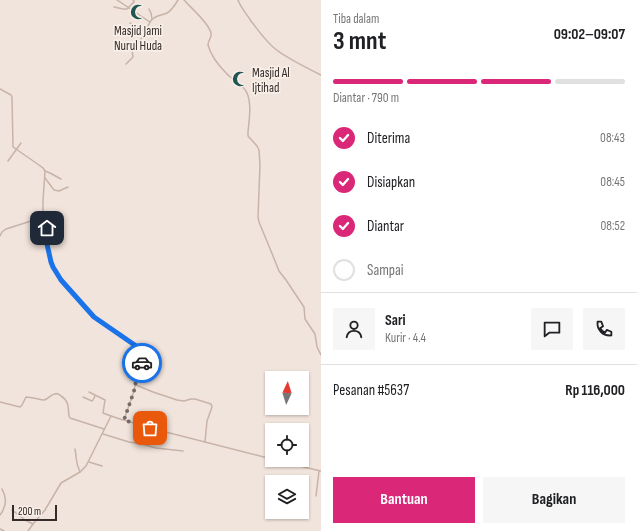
<!DOCTYPE html>
<html lang="id">
<head>
<meta charset="utf-8">
<style>
  :root { --surface:#fff; --page:#f6f6f6; --text:#202124; --muted:#757577; --line:#e0e0e0; --accent:#db2777 }
  body { margin:0; font-family:"Sofia Sans Condensed",sans-serif; background:var(--page); color:var(--text); height:100vh; display:flex; flex-direction:column; font-size:15px; white-space:nowrap }
  * { box-sizing:border-box; margin:0 }
  p { font-size:13px; color:var(--muted) }
  .icon { flex:none; width:22px; height:22px; fill:none; stroke:currentColor; stroke-width:2; stroke-linecap:round; stroke-linejoin:round }
  .map { position:relative; flex:1; overflow:hidden }
  .drawer { display:flex; flex-direction:column; background:var(--surface); width:316px }
  .drawer>* { flex:none }
  .needle { width:26px; rotate:4deg }
  .controls { position:absolute; left:265px; top:371px; display:grid; gap:8px }
  .controls a { display:grid; place-items:center; width:44px; height:44px; border-radius:0px; background:var(--surface); box-shadow:0 1px 3px #0004; font-size:20px }
  .scale { position:absolute; left:12px; bottom:10px; width:45px; box-sizing:border-box; padding-left:4px; border:2px solid #352b28; border-top:0; font-size:11px; line-height:14px; white-space:nowrap; color:#352b28; -webkit-text-stroke:3px #f8efe8; paint-order:stroke }
  .pin { position:absolute; display:grid; place-items:center; width:34px; height:34px; color:#fff; margin:-17px; border-radius:8px; box-shadow:0 2px 6px #0006 }
  .courier { position:absolute; display:grid; place-items:center; width:40px; height:40px; margin:-20px; border:3px solid #1a73e8; border-radius:50%; background:#fff; color:#222; box-shadow:0 1px 5px #0007 }
  .overview em { font-style:normal; font-weight:700 }
  .overview div { display:flex; flex-direction:column-reverse }
  .overview { display:flex; align-items:center; justify-content:space-between; height:68px; padding:0 12px }
  h1 { font-size:26px; font-weight:700; line-height:30px }
  .bar { display:grid; grid-template-columns:repeat(4,1fr); gap:6px 4px; align-content:center; height:48px; padding:0 12px }
  .bar i { height:5px; border-radius:3px; background:var(--line) }
  .bar .current { background:var(--accent) }
  .bar p { grid-column:span 4 }
  .line { display:flex; align-items:center; gap:10px; padding:0 12px; border-top:1px solid var(--line) }
  .line div { flex:1 }
  .round { display:grid; place-items:center; flex:none; width:42px; height:42px; border-radius:0px; background:var(--page) }
  ol { padding:0 12px; list-style:none }
  li { display:flex; align-items:center; gap:12px; height:44px }
  li p { margin-inline-start:auto }
  li .icon { padding:4px; border-radius:50%; background:var(--accent); color:#fff; stroke-width:4 }
  li:last-child { color:var(--muted) }
  li i { width:22px; height:22px; border:2px solid var(--line); border-radius:50% }
  .button { display:flex; gap:8px; margin-top:auto; padding:8px 12px }
  .button a { flex:1; height:46px; border-radius:0px; background:var(--accent); color:#fff; font-size:16px; font-weight:700; line-height:46px; text-align:center }
  .button a+a { background:var(--page); color:var(--text) }
  main { display:flex; flex:1; min-height:0 }
  .map>svg:first-child { display:block }
  .lines { fill:none; stroke-linecap:round; stroke-linejoin:round }
  .minor { stroke:#c8b3a8; stroke-width:1.5 }
  .done { stroke:#776c67; stroke-width:4; stroke-dasharray:0 7.2 }
  .route { stroke:#1a73e8; stroke-width:5 }
  .labels { text-anchor:middle; stroke-width:3.5; stroke-linejoin:round; paint-order:stroke }
  .poi-label { font-size:13px; fill:#352b28; stroke:#f8efe8 }
</style>
</head>
<body>
<main>
<div class="map">
<svg width="321" height="531" viewBox="0 0 321 531">
  <rect width="100%" height="100%" fill="#f1e4dc"/>
  <g class="lines">
    <!-- minor -->
    <g class="minor">
      <path d="M117,0L150,22C154,15 161,16 167,13C172,10 175,5 178,0"/>
      <path d="M184,0C191,8 209,23 211,33C212,38 208,40 208,45C211,56 219,66 227,74C233,80 243,84 247,93C252,105 249,120 248,132V136L257,146L259,150L260,165L258,217L259,222L271,251L279,271L286,280L304,307L305,319L315,334L317,347L321,355"/>
      <path d="M238,0C241,8 246,13 251,21C258,30 264,39 273,47C284,57 307,68 321,75"/>
      <polyline points="114,7 123,9 127,9 134,2 134,1 133,0"/>
      <polyline points="149,9 151,13 152,19"/>
      <polyline points="130,23 145,31"/>
      <polyline points="126,64 133,57 132,50 142,38 150,22"/>
      <polyline points="0,89 11,95 12,97 13,147 39,165 43,168 45,171 43,201 43,213 46,221 47,244 53,267 61,280 94,317 139,348 142,351 143,355 142,361 137,376 134,391 124,420 150,428 272,459"/>
      <polyline points="8,161 21,143"/>
      <polyline points="45,171 50,173 61,179"/>
      <polyline points="45,178 54,190 59,191 68,187"/>
      <polyline points="0,236 2,232 6,229 31,221 34,222 46,228"/>
      <polyline points="136,385 153,392 177,400 184,401 191,399 195,399 211,404 212,407 207,421 205,442"/>
      <polyline points="89,392 105,400 103,413 111,416"/>
      <polyline points="83,397 92,401 93,400 95,396"/>
      <path d="M0,402L20,407L22,405L26,397C31,397 41,400 44,400C49,399 51,394 55,394C57,393 60,395 61,396C69,401 68,407 69,416L70,418L104,429"/>
      <polyline points="103,434 129,442 142,444 156,448 183,451"/>
      <path d="M75,449C77,459 75,462 80,472"/>
      <polyline points="274,460 321,471"/>
      <polyline points="89,462 102,466"/>
      <polyline points="316,496 319,471"/>
      <polyline points="12,510 25,520 33,524"/>
      <path d="M0,515C6,507 8,499 2,489"/>
      <polyline points="0,529 4,531"/>
      <polyline points="28,531 33,524 45,510 61,483 80,472 86,466 111,416 123,420"/>
    </g>
  </g>
  <g class="lines">
    <!-- done -->
    <polyline class="done" points="142,363 137,376 134,391 124,420 150,428"/>
    <!-- route -->
    <path class="route" d="M47,228V244L51,262L53,267L61,280L94,317L139,348C143,352 144,357 142,363"/>
  </g>
  <!-- icons -->
  <defs>
    <g id="mosque-bare" transform="scale(1.2)"><path d="M3.5-4.9A6 6 0 1 0 3.5 4.9A5 5 0 1 1 3.5-4.9Z" fill="#205552" stroke="#f8efe8" stroke-width="2.5" paint-order="stroke"/></g>
  </defs>
  <g fill-rule="evenodd">
    <use href="#mosque-bare" x="138" y="12"/>
    <use href="#mosque-bare" x="240" y="79"/>
  </g>
  <g class="labels">
    <!-- poi labels -->
    <g class="poi-label">
      <text x="138" y="35">Masjid Jami<tspan x="138" dy="15">Nurul Huda</tspan></text>
      <text x="252" y="77" text-anchor="start">Masjid Al<tspan x="252" dy="15">Ijtihad</tspan></text>
    </g>
  </g>
</svg>
<div class="controls">
<a><svg class="needle" viewBox="-14 -14 28 28"><path d="M0-13l5 13h-10z" fill="#e53935"/><path d="M0 13l5-13h-10z" fill="#757577"/></svg></a>
<a><svg class="icon" aria-label="locate" viewBox="0 0 24 24"><circle cx="12" cy="12" r="6"/><path d="M12 2v4M12 18v4M2 12h4M18 12h4"/></svg></a>
<a><svg class="icon" aria-label="layers" viewBox="0 0 24 24"><path d="M12 4l9 5-9 5-9-5zM3 14l9 5 9-5"/></svg></a>
</div>
<div class="scale">200 m</div>
<div class="pin" style="left:150px;top:428px;background:#ea580c"><svg class="icon" aria-label="bag" viewBox="0 0 24 24"><path d="M5 8h14l-1 12H6zM9 8a3 3 0 0 1 6 0"/></svg></div>
<div class="pin" style="left:47px;top:228px;background:#1f2937"><svg class="icon" aria-label="home" viewBox="0 0 24 24"><path d="M3 11l9-7 9 7M6 9v11h12V9"/></svg></div>
<div class="courier" style="left:142px;top:363px"><svg class="icon" aria-label="car" viewBox="0 0 24 24"><path d="M5 17H2v-5l4-1 3-4h7l3 4 3 1v5h-3M9 17h6M6 11h13"/><circle cx="7" cy="17" r="2"/><circle cx="17" cy="17" r="2"/></svg></div>
</div>
<section class="drawer">
<div class="overview"><div><h1>3 mnt</h1><p>Tiba dalam</p></div><em>09:02–09:07</em></div>
<div class="bar"><i class="current"></i><i class="current"></i><i class="current"></i><i></i><p>Diantar · 790 m</p></div>
<ol>
<li><svg class="icon" aria-label="check" viewBox="0 0 24 24"><path d="M5 12l5 5 9-10"/></svg>Diterima<p>08:43</p></li>
<li><svg class="icon" aria-label="check" viewBox="0 0 24 24"><path d="M5 12l5 5 9-10"/></svg>Disiapkan<p>08:45</p></li>
<li><svg class="icon" aria-label="check" viewBox="0 0 24 24"><path d="M5 12l5 5 9-10"/></svg>Diantar<p>08:52</p></li>
<li><i></i>Sampai</li>
</ol>
<div class="line" style="height:72px"><a class="round"><svg class="icon" aria-label="person" viewBox="0 0 24 24"><circle cx="12" cy="8" r="4"/><path d="M4 21q1-7 8-7t8 7"/></svg></a><div><b>Sari</b><p>Kurir · 4.4</p></div><a class="round"><svg class="icon" aria-label="chat" viewBox="0 0 24 24"><path d="M4 5h16v11H9l-5 4z"/></svg></a><a class="round"><svg class="icon" aria-label="phone" viewBox="0 0 24 24"><path d="M5 4h4l2 5-3 2q2 4 5 5l2-3 5 2v4C11 20 4 13 5 4z"/></svg></a></div>
<div class="line" style="height:52px"><div>Pesanan #5637</div><b>Rp 116,000</b></div>
<div class="button"><a>Bantuan</a><a>Bagikan</a></div>
</section>
</main>
</body>
</html>
